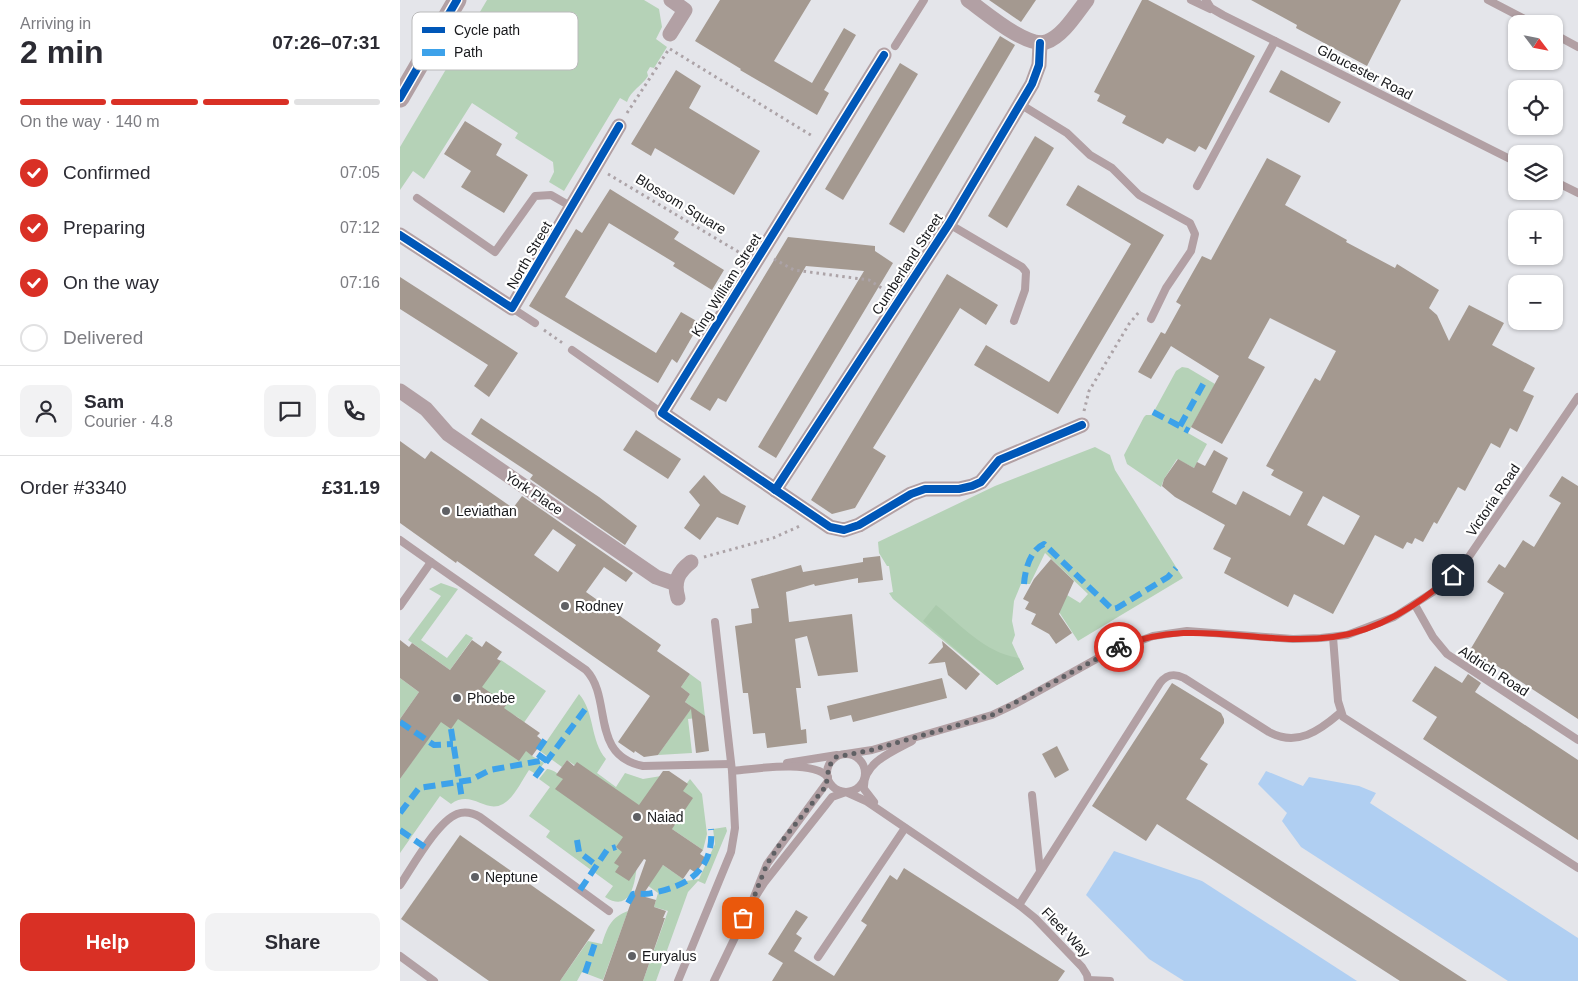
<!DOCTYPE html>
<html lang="en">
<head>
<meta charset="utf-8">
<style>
  :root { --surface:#fff; --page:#f2f2f3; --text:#2b2b33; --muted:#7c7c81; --line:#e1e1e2; --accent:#d93025 }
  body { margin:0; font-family:Arial,sans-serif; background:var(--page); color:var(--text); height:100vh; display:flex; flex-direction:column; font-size:19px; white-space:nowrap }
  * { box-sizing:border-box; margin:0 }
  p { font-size:16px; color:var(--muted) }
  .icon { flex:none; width:28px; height:28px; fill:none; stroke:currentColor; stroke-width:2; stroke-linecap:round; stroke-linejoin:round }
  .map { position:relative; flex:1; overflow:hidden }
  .drawer { display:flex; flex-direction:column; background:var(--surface); width:400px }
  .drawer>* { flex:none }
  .needle { width:32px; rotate:122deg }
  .buttons { position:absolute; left:1108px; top:15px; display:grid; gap:10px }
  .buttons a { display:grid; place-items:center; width:55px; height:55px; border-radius:10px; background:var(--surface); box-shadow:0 1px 4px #0004; font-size:25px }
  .pin { position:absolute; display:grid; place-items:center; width:42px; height:42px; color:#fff; margin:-21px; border-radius:10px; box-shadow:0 2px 8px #0006 }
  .courier { position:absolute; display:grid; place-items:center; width:50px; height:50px; margin:-25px; border:4px solid #d93025; border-radius:50%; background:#fff; color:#222; box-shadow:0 1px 6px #0007 }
  .head em { font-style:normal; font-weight:600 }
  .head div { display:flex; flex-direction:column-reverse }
  .head { display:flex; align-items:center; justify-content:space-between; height:85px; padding:0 20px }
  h1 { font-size:32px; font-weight:600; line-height:38px }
  .bar { display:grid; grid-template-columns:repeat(4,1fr); gap:8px 5px; align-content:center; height:60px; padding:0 20px }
  .bar i { height:6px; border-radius:4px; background:var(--line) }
  .bar .on { background:var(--accent) }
  .bar p { grid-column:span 4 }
  .line { display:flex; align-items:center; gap:12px; padding:0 20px; border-top:1px solid var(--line) }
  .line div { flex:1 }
  .round { display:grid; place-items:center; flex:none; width:52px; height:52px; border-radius:10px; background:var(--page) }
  ol { padding:0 20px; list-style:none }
  li { display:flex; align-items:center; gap:15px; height:55px }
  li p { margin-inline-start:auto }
  li .icon { padding:5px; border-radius:50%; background:var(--accent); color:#fff; stroke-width:4 }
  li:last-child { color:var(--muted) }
  li i { width:28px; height:28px; border:2px solid var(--line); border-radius:50% }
  .primary-button { display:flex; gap:10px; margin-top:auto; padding:10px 20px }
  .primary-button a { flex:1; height:58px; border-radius:10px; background:var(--accent); color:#fff; font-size:20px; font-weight:600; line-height:58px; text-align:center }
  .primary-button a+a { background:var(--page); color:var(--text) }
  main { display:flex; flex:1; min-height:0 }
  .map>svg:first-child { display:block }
  .green { fill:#b5d2b7 }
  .forest { fill:#aacaac }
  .water { fill:#b0cff2 }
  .building { fill:#a49990; fill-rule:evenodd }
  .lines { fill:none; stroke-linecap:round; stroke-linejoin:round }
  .path { stroke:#aca3a7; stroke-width:3; stroke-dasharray:2.5 4; stroke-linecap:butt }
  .service { stroke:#b2a0a4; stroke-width:8 }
  .minor { stroke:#b2a0a4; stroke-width:15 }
  .tertiary { stroke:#b2a0a4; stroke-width:19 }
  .quiet { stroke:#3da2ea; stroke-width:6; stroke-dasharray:12 6; stroke-linecap:butt }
  .cycleway-casing { stroke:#fff; stroke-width:11 }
  .cycleway { stroke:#0057b8; stroke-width:8 }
  .done { stroke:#5f6064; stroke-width:5; stroke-dasharray:0 9 }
  .route { stroke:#d93025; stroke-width:6 }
  .poi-dot { fill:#5f6064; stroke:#fff; stroke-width:2 }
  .labels { text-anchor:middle; stroke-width:4.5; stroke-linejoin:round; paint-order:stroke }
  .street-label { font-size:14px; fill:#18191c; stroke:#fff }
  .poi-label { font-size:14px; fill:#18191c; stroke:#fff; text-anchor:start }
  .key { fill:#fff; stroke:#bababb; stroke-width:1 }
  .key-label { font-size:14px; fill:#18191c }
</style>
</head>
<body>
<main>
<section class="drawer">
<div class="head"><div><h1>2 min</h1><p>Arriving in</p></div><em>07:26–07:31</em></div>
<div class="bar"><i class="on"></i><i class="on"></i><i class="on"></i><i></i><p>On the way · 140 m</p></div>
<ol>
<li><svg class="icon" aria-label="check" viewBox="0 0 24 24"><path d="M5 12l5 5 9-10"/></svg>Confirmed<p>07:05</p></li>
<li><svg class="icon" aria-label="check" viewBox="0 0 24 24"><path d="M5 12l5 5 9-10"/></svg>Preparing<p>07:12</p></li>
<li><svg class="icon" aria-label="check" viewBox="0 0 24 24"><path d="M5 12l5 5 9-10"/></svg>On the way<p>07:16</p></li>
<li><i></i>Delivered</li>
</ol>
<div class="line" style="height:90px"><a class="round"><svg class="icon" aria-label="person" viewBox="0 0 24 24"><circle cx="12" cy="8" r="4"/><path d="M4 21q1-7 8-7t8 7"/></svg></a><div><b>Sam</b><p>Courier · 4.8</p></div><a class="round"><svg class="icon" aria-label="chat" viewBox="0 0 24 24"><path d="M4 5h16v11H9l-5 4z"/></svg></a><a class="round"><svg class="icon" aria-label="phone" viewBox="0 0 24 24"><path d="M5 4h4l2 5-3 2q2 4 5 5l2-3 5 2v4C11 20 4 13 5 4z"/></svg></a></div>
<div class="line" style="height:65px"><div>Order #3340</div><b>£31.19</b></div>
<div class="primary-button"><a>Help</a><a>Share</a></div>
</section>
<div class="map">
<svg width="1178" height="981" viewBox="0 0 1178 981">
  <rect width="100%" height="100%" fill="#e4e5ea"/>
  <!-- green -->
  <g class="green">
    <path d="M87,0H244L259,9L262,27L256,39L267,47L254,68L250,67L247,72L248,76C242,86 231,90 227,102L220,98L164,191L149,182L154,172L153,162L115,138L118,133L72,103L24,179L13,171L0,190V147Z"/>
    <polygon points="782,367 788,368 815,384 788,433 807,444 794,468 777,459 764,479 761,487 727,464 724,455 744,417 746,415 752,415 776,371"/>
    <polygon points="695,447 710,455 715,470 783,578 678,641 659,612 667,595 680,603 688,594 645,553 630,584 621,584 614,601 612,621 615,635 612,643 624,669 597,685 493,599 489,593 493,592 489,566 487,566 479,553 478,542 595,486"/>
    <polygon points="41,583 58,589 21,640 47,658 66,634 73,638 50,670 8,640 41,596 29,589"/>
    <polygon points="101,660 146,691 123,724 119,718 75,693"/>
    <polygon points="290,674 301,682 305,717 288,719 292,753 258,755 292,707 285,702 290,694 281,687"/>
    <polygon points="0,678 19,692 0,719"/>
    <path d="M179,694C195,712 190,741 206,759L197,773L216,787L225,773L243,779L261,776L239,809L167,760L162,767L140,751Z"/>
    <path d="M48,710L102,728L132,756L144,763L136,774L129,770C122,780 114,798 103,804C85,814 72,789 51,804L40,796L0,853V779Z"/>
    <path d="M147,769C160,768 224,829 238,841C237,859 239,919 205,897L213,886L146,837L150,831L129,816L150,787L139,779Z"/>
    <polygon points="290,779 302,794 307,834 303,850 272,829 281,791"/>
    <polygon points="326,827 327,831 305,884 298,881 288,892 256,981 243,981 268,911 254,907 258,893 247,885 263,865 286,881 299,879 315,844 313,829"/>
    <path d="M228,911L203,980L182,972L177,981H160L188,941L202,944C207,928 211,917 228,911Z"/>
  </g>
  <!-- forest -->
  <path class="forest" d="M536,605C561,625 585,653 619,658L624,669L597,685L523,621Z"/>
  <!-- water -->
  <g class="water">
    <polygon points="866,771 903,786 909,777 959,786 976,793 970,803 1178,938 1178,981 1108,981 901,847 882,821 887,813 858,784"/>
    <polygon points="714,851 802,881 957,981 784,981 749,959 686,895"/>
  </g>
  <!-- building -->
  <g class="building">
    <polygon points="320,0 411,0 374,61 412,83 444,28 456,35 424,90 429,93 417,115 340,70 341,69 295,41"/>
    <polygon points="589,0 636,0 621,22"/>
    <polygon points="742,0 748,0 855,56 806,150 799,146 795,152 767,138 763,144 722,123 726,116 697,101 700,95 694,92"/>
    <polygon points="851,0 1001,0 967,66 896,28 897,25"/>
    <polygon points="600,36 615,45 504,233 489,224"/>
    <polygon points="500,63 518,74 443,200 425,189"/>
    <polygon points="276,70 301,86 289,108 360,151 334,195 255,148 251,156 231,144"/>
    <polygon points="881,70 941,102 929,123 869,92"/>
    <polygon points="65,121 102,144 96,155 128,175 104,213 61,187 71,171 44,154"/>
    <polygon points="635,136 654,148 607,228 588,216"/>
    <path d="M867,158L901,176L885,205L947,240L946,242L995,268L997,264L1039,290L1029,308L1037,315L1049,341L1069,305L1104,323L1092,345L1135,368L1123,391L1134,396L1117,432L1110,428L1100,448L1091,443L1065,491L1058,487L1037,524L1034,522L1023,542L1015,538L1012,544L1007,542L1003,549L975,535L933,614L894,594L888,607L824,573L831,558L813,549L825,525L775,497L762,486L764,479L778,459L794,468L797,462L805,466L814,450L828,458L812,492L836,505L843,491L890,516L903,492L871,475L874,470L866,466L915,378L920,381L936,351L870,318L848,358L865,367L822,444L791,427L819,376L771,346L751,379L738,372L761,332L765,334L781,305L776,302L802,256L811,260ZM923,496L960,516L944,545L907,525Z"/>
    <polygon points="678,185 764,235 658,414 574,365 586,345 649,382 731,244 666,205"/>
    <polygon points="210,189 279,232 274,239 324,270 312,290 273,266 275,263 209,223 165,297 256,353 281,312 300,323 277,363 272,359 258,383 129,306 176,229 182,233"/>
    <polygon points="388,237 475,246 475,251 493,263 376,458 358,447 464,271 406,266 326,402 318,398 310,411 290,399"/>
    <polygon points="547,274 598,305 586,325 560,308 473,448 486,456 455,508 432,514 411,500"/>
    <polygon points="0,277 118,353 89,397 74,386 88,365 0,309"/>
    <polygon points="81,418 199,497 237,526 225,545 130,479 133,475 71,434"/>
    <polygon points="236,430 281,459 268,479 223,450"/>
    <path d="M0,441L25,459L31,451L113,508L122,496L233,573L226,582L204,567L186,592L261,645L257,651L290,674L281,687L290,694L285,702L305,716L309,751L296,753L291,709L258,755L244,757L235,751L234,753L218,742L250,696L57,561L56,563L0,523ZM153,529L176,545L158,572L134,555Z"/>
    <polygon points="304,475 321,493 346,506 338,525 317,517 300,540 284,528 300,505 289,492"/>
    <polygon points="1162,476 1178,486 1178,719 1094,664 1087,674 1074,665 1080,656 1070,650 1104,593 1087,582 1099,564 1105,568 1123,540 1134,547 1161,503 1149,496"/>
    <polygon points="480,556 483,580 458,583 458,578 415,586 414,584 386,592 389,622 452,614 458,672 418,676 407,636 395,639 401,688 396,688 401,730 406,729 407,743 367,748 365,733 353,734 348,693 343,693 335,626 352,623 351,609 359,608 351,579 401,565 403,572 463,562 463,558"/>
    <polygon points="651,559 674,581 659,614 672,633 656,644 649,634 631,624 636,614 625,609 629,602 623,599 634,579"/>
    <polygon points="0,640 9,647 12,643 50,670 72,640 82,647 86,641 102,652 97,659 101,661 82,687 107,704 104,708 140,733 137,736 143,741 132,756 126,751 119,761 58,719 51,729 41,722 0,779 0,719 19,692 0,678"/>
    <polygon points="542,641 580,674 566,690 548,675 545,662 528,664 543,647"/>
    <polygon points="1035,666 1062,683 1068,674 1081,683 1075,692 1178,760 1178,840 1023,739 1037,717 1012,701"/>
    <polygon points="542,678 547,698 453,722 451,715 430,720 427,706"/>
    <polygon points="772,683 821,713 824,719 824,723 800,759 808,764 786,799 1067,981 1000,981 757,824 746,841 692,806"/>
    <polygon points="657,746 669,770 655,778 642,754"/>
    <polygon points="167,760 174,766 177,762 239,805 263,771 269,771 288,784 283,791 293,798 272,829 303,850 300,854 306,858 296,873 290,869 283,879 263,865 242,896 256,900 254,907 266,911 263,918 265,918 243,981 203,981 246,860 244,859 229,881 215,872 219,866 214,863 222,852 216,847 223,837 155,789 163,779 156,775"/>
    <polygon points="60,835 195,930 160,981 89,981 1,919"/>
    <polygon points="504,868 665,971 658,981 372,981 383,963 368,954 396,910 408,917 396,934 402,938 394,951 434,976 467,925 461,921 490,875 497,880"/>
  </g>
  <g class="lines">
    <!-- path -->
    <g class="path">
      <polyline points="270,49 414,137"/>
      <polyline points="227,113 269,49"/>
      <polyline points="208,174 342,254"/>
      <polyline points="374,259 394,270 469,280 488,292"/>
      <polyline points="144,330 164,344"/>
      <polyline points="684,411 689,391 729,324 739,312"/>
      <polyline points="304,557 373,538 400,526"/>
    </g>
    <!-- service -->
    <g class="service">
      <polyline points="791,0 810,9"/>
      <polyline points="806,0 811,8 823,15 1116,162"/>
      <polyline points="1088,0 1134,24"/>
      <polyline points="1154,34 1178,47"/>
      <polyline points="495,46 524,0"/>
      <polyline points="620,104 667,133 690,155 712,168 739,195 790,223 795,234 791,251 766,288 751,319"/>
      <polyline points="1154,181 1178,193"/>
      <polyline points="797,186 875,41"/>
      <polyline points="17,198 95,252 135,196 151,195 172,207"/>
      <polyline points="549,224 622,267 626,272 625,290 614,321"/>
      <polyline points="112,308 135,323"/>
      <polyline points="172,350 262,413"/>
      <polyline points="0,540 31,562"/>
      <polyline points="1015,605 1033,637 1047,654 1178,740"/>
      <path d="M0,606L31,562L186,670C213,698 189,755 243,766L331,764"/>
      <polyline points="933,637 938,701 943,717 1178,868"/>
      <circle cx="446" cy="773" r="19"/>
      <polyline points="446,754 472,750 592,715 617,703 709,652 753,636 787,631 893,639 921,638 947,635 994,617 1033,592 1066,561 1178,397"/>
      <polyline points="387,763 437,755"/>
      <polyline points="632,795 640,871"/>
      <path d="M474,802L464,789C462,763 492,752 512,741"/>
      <path d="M0,885C13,866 37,822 57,814C65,811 73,813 80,817L209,911"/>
      <path d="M352,902L364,883L432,797L446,792L466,801L619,905L760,683C767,674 774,673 784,678L869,732C897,747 919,731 940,713"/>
      <polyline points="619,905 635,918 682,967 687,975 688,981"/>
      <polyline points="0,956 34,981"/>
      <polyline points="418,957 505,828"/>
      <polyline points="688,980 710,981"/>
      <polyline points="278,981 331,852 335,828 332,771 315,622"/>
      <path d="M314,981L352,902L367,864L428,781V777C412,759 354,769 332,771"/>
    </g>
    <!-- minor -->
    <g class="minor">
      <path d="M568,0C584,11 626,48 646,42C663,36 676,14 687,0"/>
      <polyline points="270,34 285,10 271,0"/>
      <polyline points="484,55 262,413 430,527 444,530 459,525 511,494 525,489 559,489 572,486 581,482 599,460 682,425"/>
      <polyline points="0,235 112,308 219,126"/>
      <polyline points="0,391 26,409 48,434 256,577 276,584"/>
      <polyline points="375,490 549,224 632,84 639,65 640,43"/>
      <path d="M278,598C273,582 278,572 291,562"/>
    </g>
    <!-- tertiary -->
    <polyline class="tertiary" points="0,98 57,0"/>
    <!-- quiet -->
    <g class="quiet">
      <polyline points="753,412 789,431"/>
      <polyline points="780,426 806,379"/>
      <path d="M624,584C625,570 630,550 644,544L712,609L717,608L768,577L776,568"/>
      <polyline points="0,722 34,745 53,744"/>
      <polyline points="51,729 62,799"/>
      <polyline points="145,740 136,753 147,761"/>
      <polyline points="135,777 186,708"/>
      <polyline points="0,813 19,788 71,780 90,770 145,760"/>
      <polyline points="0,830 26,848"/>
      <polyline points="177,840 179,852 196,865"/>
      <polyline points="180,890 207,850 216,847"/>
      <path d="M228,903L233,894C239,893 246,895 252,893C289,886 314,869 311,829"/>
      <polyline points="185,973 196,940"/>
    </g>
    <!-- cycleway casing -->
    <g class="cycleway-casing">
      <g id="cycleway">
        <polyline points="484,55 262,413 430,527 444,530 459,525 511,494 525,489 559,489 572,486 581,482 599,460 682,425"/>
        <polyline points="0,98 57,0"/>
        <polyline points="0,235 112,308 219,126"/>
        <polyline points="375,490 549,224 632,84 639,65 640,43"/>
      </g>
    </g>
    <!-- cycleway -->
    <use href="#cycleway" class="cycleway"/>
  </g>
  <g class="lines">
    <!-- done -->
    <polyline class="done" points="343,918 352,902 367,864 382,841 426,786 429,766 436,757 472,750 592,715 719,647"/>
    <!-- route -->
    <path class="route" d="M719,647C792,616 859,647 933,637C979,631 1019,604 1053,575"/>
  </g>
  <!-- markers -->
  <g class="poi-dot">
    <circle cx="46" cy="511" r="5"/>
    <circle cx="165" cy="606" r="5"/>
    <circle cx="57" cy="698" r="5"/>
    <circle cx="237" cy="817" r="5"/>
    <circle cx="75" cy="877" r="5"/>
    <circle cx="232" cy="956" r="5"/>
  </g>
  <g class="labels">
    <!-- street labels -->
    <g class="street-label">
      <text transform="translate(965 72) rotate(27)" y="5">Gloucester Road</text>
      <text transform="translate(281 204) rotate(31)" y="5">Blossom Square</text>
      <text transform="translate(129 255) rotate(-60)" y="5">North Street</text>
      <text transform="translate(507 264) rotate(-57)" y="5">Cumberland Street</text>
      <text transform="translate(326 285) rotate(-58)" y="5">King William Street</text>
      <text transform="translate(134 493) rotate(34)" y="5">York Place</text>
      <text transform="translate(1093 500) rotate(-56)" y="5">Victoria Road</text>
      <text transform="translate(1094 671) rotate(33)" y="5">Aldrich Road</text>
      <text transform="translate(666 932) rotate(46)" y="5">Fleet Way</text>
    </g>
    <!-- poi labels -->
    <g class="poi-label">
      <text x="56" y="516">Leviathan</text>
      <text x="175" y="611">Rodney</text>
      <text x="67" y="703">Phoebe</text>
      <text x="247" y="822">Naiad</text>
      <text x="85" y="882">Neptune</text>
      <text x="242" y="961">Euryalus</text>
    </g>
  </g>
  <!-- legend -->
  <rect x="12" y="12" width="166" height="58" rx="8" class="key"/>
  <rect x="22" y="27" width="23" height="6" fill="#0057b8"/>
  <rect x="22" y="49" width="23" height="7" fill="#3da2ea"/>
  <g class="key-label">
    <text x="54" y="35">Cycle path</text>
    <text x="54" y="57">Path</text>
  </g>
</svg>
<div class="buttons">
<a><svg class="needle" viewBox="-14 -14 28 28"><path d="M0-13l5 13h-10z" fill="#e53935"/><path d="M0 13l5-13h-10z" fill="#7c7c81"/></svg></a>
<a><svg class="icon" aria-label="locate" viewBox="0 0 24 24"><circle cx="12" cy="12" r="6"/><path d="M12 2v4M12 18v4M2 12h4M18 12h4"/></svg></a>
<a><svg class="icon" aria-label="layers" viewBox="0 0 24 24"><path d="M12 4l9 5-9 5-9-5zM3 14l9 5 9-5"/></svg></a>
<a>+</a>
<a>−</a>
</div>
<div class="pin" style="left:343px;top:918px;background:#ea580c"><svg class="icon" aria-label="bag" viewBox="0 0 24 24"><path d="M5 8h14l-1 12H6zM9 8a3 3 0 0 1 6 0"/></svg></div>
<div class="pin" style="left:1053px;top:575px;background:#1f2937"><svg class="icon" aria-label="home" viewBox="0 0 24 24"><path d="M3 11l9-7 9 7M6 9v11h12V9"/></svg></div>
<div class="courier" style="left:719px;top:647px"><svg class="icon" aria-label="bike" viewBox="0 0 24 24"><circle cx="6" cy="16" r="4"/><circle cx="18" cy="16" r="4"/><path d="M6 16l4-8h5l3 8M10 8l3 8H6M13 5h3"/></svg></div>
</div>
</main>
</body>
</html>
